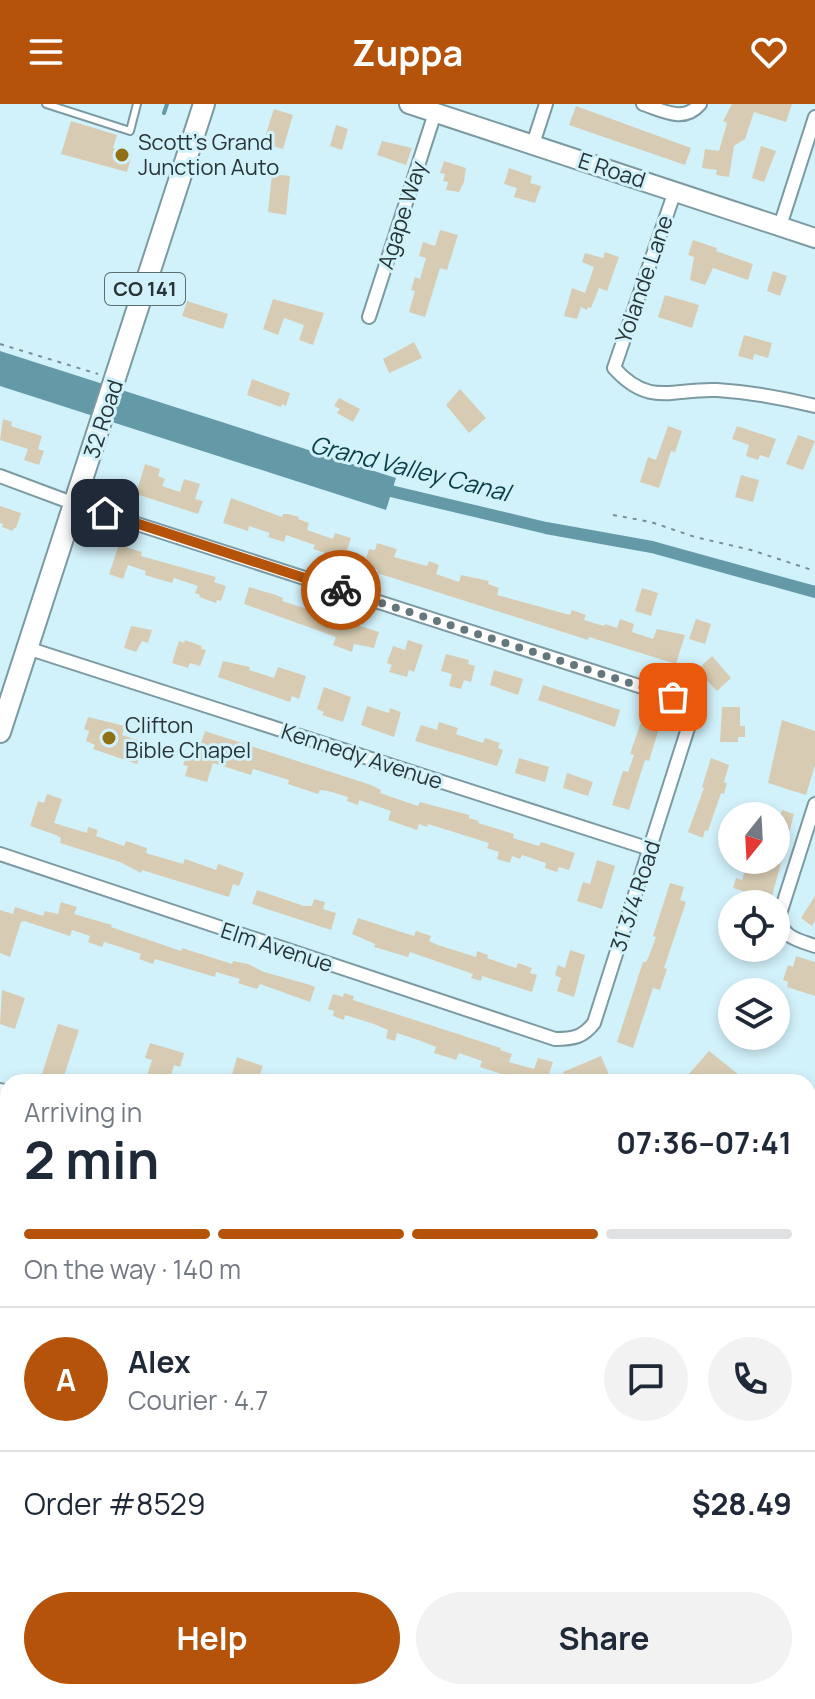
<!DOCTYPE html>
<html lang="en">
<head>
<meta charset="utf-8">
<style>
  :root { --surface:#fff; --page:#f2f2f3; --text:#1f2937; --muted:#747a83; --line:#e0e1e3; --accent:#b45309 }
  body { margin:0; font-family:Manrope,sans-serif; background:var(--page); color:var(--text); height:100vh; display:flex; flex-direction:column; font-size:30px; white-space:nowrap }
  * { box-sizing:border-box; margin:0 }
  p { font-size:26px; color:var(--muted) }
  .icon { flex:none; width:44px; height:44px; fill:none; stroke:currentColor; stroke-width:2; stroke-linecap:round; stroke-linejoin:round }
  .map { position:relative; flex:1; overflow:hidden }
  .drawer { position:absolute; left:0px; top:970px; width:816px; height:626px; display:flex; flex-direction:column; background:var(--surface); border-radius:24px 24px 0 0; box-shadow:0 4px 12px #0003 }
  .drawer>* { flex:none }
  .needle { width:52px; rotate:198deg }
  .buttons { position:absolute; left:718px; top:698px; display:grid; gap:16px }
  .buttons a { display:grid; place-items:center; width:72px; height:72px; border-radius:50%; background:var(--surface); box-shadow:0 4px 12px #0003; font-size:40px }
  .pin { position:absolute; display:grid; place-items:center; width:68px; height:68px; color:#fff; margin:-34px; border-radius:16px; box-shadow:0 4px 12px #0006 }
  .courier { position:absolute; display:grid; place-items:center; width:80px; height:80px; margin:-40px; border:6px solid #b45309; border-radius:50%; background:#fff; color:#222; box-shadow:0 2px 10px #0007 }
  .summary em { font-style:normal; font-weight:700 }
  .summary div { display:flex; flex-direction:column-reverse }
  .summary { display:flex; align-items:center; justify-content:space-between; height:136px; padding:0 24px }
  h1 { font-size:52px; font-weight:700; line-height:60px }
  .bar { display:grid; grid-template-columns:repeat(4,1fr); gap:12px 8px; align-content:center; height:96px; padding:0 24px }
  .bar i { height:10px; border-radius:6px; background:var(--line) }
  .bar .on { background:var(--accent) }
  .bar p { grid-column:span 4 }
  .line { display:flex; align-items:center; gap:20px; padding:0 24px; border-top:2px solid var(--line) }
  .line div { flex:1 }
  .round { display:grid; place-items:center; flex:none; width:84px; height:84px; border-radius:42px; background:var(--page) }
  .action { display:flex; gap:16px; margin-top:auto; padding:16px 24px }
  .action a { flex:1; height:92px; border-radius:48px; background:var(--accent); color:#fff; font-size:32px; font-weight:700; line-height:92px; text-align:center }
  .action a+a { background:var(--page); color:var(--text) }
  header { display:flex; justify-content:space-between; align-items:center; height:104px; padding:0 24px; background:var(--accent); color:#fff; font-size:36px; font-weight:700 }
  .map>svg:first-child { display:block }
  .water { fill:#6499a8 }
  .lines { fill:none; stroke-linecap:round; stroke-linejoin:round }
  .stream { stroke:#6499a8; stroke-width:4 }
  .canal { stroke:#6499a8; stroke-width:12 }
  .building { fill:#d7ccb3 }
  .lane-casing { stroke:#7c9aa2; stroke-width:10 }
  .street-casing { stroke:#7c9aa2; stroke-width:16 }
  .secondary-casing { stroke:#7c9aa2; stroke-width:22 }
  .primary-casing { stroke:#7c9aa2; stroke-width:24 }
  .path { stroke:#788e94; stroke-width:2; stroke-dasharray:4 6; stroke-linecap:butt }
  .lane { stroke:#fff; stroke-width:6 }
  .street { stroke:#fff; stroke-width:12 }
  .secondary { stroke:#fff; stroke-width:18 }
  .primary { stroke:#fff; stroke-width:20 }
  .rail { stroke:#81989e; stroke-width:4; stroke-dasharray:10 10; stroke-linecap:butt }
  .done { stroke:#64777c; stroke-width:8; stroke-dasharray:0 14.4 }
  .route { stroke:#b45309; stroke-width:10 }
  .poi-dot { fill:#907015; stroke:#d2f2fb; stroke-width:3 }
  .labels { text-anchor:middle; stroke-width:6; stroke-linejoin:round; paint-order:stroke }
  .shield { fill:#d2f2fb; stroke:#5b6e72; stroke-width:2 }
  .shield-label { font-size:20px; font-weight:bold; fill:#283538 }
  .poi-label { font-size:22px; fill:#283538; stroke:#d2f2fb; text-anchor:start }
  .street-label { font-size:22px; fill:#283538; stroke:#d2f2fb }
  .water-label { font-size:24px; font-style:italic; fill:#093d48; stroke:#d2f2fb }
</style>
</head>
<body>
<header><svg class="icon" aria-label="menu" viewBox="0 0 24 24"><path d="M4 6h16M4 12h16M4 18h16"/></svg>Zuppa<svg class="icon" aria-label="heart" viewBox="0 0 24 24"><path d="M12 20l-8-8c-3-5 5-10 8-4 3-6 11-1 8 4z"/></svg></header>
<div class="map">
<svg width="815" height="1595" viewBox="0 0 815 1595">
  <rect width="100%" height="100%" fill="#d2f2fb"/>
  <!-- water -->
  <polygon class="water" points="0,247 396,374 386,406 0,282"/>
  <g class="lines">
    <!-- stream -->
    <g class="stream">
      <polyline points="164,9 167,0"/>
      <polyline points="0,1573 8,1573"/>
      <polyline points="485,1588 762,1595"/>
    </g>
    <!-- canal -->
    <polyline class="canal" points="378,384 546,424 652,443 815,488"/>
  </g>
  <!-- building -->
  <g class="building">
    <polygon points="732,0 792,0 786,18 754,8 745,35 734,42 729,73 716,71 717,66 702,64 705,45 719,47 727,19 723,17"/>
    <polygon points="576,2 691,44 685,61 569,21"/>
    <polygon points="274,5 293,11 283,45 263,39"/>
    <polygon points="71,17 117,31 113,44 132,50 127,68 61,50"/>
    <polygon points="336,21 348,25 342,46 330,42"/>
    <polygon points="382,37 412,44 406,61 377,51"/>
    <polygon points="761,42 776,47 764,78 752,74"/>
    <polygon points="444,57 466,64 464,78 459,88 446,86 448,78 443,77 445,70 440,69"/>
    <polygon points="509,64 532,72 530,79 541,82 535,99 514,93 517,84 504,80"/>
    <polygon points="272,70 290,72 286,111 268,108"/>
    <polygon points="440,126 458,131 447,166 440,164 425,213 409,208 415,187 411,186 415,173 420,175 426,154 419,152 423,138 435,142"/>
    <polygon points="693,136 717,144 716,147 753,160 748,176 713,164 705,181 690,176 694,153 688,151"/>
    <polygon points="605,148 619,153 607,187 599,184 591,204 588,203 587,206 581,203 577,215 564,212 572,184 585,189 594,163 582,158 585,149 603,154"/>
    <polygon points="773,167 787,172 780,192 767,187"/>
    <polygon points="665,191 699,201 692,224 658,213"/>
    <polygon points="273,195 324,209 313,241 299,236 304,221 284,214 278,231 263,225"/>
    <polygon points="187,197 228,210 223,225 182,212"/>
    <polygon points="744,231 772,239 768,254 754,250 753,256 738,252"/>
    <polygon points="414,238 422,254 389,269 383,255"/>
    <polygon points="252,275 290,289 286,302 282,300 281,303 247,291"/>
    <polygon points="460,285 486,314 469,329 446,301"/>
    <polygon points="339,294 360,305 353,318 337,309 340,305 334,302"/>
    <polygon points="3,315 12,318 11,322 42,332 38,345 44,347 39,361 24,356 28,345 0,336"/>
    <polygon points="668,322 682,327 675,348 671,347 659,384 640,378 648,353 656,356"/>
    <polygon points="737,322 776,335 769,354 760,351 758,356 746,352 749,341 732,335"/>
    <polygon points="798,331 815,337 803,366 786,360"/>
    <polygon points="145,360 160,365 158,372 165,375 162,382 180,388 184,375 200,380 195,395 203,397 198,410 136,390"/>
    <polygon points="741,371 759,376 753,398 735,393"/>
    <polygon points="231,394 282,413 283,410 288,410 299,413 298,415 309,419 307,426 333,435 335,429 351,434 344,455 313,445 315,441 286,431 284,438 268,433 270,429 249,422 248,427 223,419"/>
    <polygon points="0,402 21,409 16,424 14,424 13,427 2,423 3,420 0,419"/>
    <polygon points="377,439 397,445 394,453 427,462 429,457 439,461 436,470 459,478 461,471 489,477 488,480 499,484 497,491 570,511 572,506 586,511 584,516 604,522 605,520 617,524 620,515 634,520 632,528 653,535 657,525 685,531 676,560 589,533 588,536 377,469 378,466 364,461 369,445 375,446"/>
    <polygon points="119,441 142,448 141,452 216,473 214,478 226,482 221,497 217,496 216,499 199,493 200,491 195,489 198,482 174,474 172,479 145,471 146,467 128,461 123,475 109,470"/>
    <polygon points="249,483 276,491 283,494 282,497 379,528 374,544 354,540 352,548 333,541 336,533 244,500"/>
    <polygon points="642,484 658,489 651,512 635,507"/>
    <polygon points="696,515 711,520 705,540 689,535"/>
    <polygon points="131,522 152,526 148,539 142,537 136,548 124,544"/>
    <polygon points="185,536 202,542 201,545 206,546 200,562 190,559 188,564 172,559 179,537 184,539"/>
    <polygon points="408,536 423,541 414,568 409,566 407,573 389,568 392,561 387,559 393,542 405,546"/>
    <polygon points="446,550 469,556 468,560 475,562 471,578 464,576 461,585 449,582 452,570 441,567"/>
    <polygon points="712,552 731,574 717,587 697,566"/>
    <polygon points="223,557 250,563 249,566 274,574 278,563 306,572 299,595 292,592 290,598 218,573"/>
    <polygon points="494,566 523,575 518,591 490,581"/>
    <polygon points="543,581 620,606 615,623 538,596"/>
    <polygon points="324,583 351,593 343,618 322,611 324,608 317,605"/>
    <polygon points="367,602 389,609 390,604 401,608 394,633 361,621"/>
    <polygon points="722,603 740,603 740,622 745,622 745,633 738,633 738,638 720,638"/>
    <polygon points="643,612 661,618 649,657 645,656 629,706 612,701 623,667 628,668 634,651 630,650"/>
    <polygon points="88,613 125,622 122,631 144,638 137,660 93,645 95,641 86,637 89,627 84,625"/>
    <polygon points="782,616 815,627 815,661 806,691 768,679"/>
    <polygon points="439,618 458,624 456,630 483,639 485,634 500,639 498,644 503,646 497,662 415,637 421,621 437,626"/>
    <polygon points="205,627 371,681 381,686 380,689 418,702 420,698 469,711 469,714 479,717 478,719 514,730 513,734 539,742 541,738 575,749 569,766 559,763 557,768 545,764 546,759 522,751 520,755 512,752 510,759 497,755 499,748 487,744 489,739 428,720 427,723 419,720 417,726 388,716 391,707 359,696 358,701 347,697 348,693 328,687 320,686 318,690 288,680 289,676 253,665 251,671 213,659 207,678 185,672 188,662 183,661 187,650 197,652"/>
    <polygon points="519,654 549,663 545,678 515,669"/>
    <polygon points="711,654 729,661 724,678 727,679 724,690 721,689 708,727 705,726 703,734 688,728 704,684 702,683"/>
    <polygon points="567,669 593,678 588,692 563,684"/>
    <polygon points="47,690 62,695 54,719 87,729 88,723 98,726 96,732 124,742 126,737 147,744 146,749 183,760 185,755 216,766 218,760 244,769 239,782 233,780 229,793 142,766 141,769 120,758 60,739 61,734 56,731 30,722 38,697 44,699"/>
    <polygon points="782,706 794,710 771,796 733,784 736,774 742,776 749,756 763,756 776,760 776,726"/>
    <polygon points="597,756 615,762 602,805 577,797 583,778 590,780"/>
    <polygon points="670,779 684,783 680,796 686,798 664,864 667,865 660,886 653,884 633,944 617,938 643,858 646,858 649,852 656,833 653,832"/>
    <polygon points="257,786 304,802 312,802 314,795 325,798 323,805 336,809 331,826 252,800"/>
    <polygon points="815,792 815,817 812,822 801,814"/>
    <polygon points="61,798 77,803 74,810 112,821 111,823 181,847 182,844 232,860 233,857 248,860 264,868 307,880 315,883 310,898 260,880 257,885 238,879 240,875 216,868 215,873 155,855 153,860 139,855 141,850 117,842 104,838 102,843 88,838 90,832 72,826 70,832 24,817 21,818 10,853 0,849 0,806 13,810 15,803 43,812 45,807 58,810"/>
    <polygon points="358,814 414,832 416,827 431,832 429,837 438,841 476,853 477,847 488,851 487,854 516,864 518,859 532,864 530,869 537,871 532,888 482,872 481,877 471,874 473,870 410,848 408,853 374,843 375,840 352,830"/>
    <polygon points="570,846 585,851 574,893 557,887 561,874 555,871 558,861 565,864"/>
    <polygon points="796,852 815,858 815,892 787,883 788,878 783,876 788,861 793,863"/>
    <polygon points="2,886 25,894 15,925 0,920"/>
    <polygon points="344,889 354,892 353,896 501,944 500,946 512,950 509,958 534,965 538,954 553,958 546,978 516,978 517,975 480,963 482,957 459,949 456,956 434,949 436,943 421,937 397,929 395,937 386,934 388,926 374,920 345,911 344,916 333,912 334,907 328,905 333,890 343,893"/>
    <polygon points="58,920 79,926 62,978 41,973"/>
    <polygon points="150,939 184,949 180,963 174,961 169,978 145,978 152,956 145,954"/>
    <polygon points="709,947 748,978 682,978"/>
    <polygon points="601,952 609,971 593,978 568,978 563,968"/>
    <polygon points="237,953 263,962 257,978 232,971"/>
  </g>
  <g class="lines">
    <!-- lane casing -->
    <g class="lane-casing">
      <polyline id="lane" points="46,0 130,27 137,0"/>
    </g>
    <!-- street casing -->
    <g class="street-casing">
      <g id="street">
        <path d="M643,0C664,7 684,19 700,0"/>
        <polyline points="533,40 546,0"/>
        <path d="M675,87L614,264C650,304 673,284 717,286C749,288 783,294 815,302"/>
        <polyline points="780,122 815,13"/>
        <polyline points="369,213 435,9"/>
        <path d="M0,372L75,400L673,593L686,605L689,621L594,919C583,933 574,935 555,935L0,750"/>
        <polyline points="27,544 650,745"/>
        <path d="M815,700L779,813C782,834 798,836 815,842"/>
        <polyline points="0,1170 8,1173"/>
        <polyline points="808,1172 815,1193"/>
      </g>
    </g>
    <!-- secondary casing -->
    <g class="secondary-casing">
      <g id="secondary">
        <polyline points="409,0 815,134"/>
        <polyline points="0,989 8,992"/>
        <polyline points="808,1226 815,1223"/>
      </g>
    </g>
    <!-- primary casing -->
    <g class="primary-casing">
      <polyline id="primary" points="0,628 204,0"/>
    </g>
    <!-- path -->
    <g class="path">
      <polyline points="0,240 98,270"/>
      <polyline points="613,411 651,418 695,433 751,446 815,467"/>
    </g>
    <!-- lane -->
    <use href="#lane" class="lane"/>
    <!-- street -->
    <use href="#street" class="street"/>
    <!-- secondary -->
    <use href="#secondary" class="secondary"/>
    <!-- primary -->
    <use href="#primary" class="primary"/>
    <!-- rail -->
    <g class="rail">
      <polyline points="0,1546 8,1546"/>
      <polyline points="808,1560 815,1560"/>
    </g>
  </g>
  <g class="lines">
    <!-- done -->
    <polyline class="done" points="341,486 673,593"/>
    <!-- route -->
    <polyline class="route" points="105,409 341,486"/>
  </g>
  <!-- markers -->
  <g class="poi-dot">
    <circle cx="122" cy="51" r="8"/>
    <circle cx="109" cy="634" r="8"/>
  </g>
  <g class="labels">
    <!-- shield labels -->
    <rect class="shield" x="105" y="169" width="80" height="32" rx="6"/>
    <g class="shield-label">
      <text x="145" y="192">CO 141</text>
    </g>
    <!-- poi labels -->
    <g class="poi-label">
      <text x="138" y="46">Scott's Grand<tspan x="138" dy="25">Junction Auto</tspan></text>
      <text x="125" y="629">Clifton<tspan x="125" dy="25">Bible Chapel</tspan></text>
    </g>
    <!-- street labels -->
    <g class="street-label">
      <text transform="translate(612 66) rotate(18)" y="8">E Road</text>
      <text transform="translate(402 111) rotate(-72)" y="8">Agape Way</text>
      <text transform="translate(644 175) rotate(-71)" y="8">Yolande Lane</text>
      <text transform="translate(103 315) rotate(-72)" y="8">32 Road</text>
      <text transform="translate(362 652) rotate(18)" y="8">Kennedy Avenue</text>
      <text transform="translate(635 792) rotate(-72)" y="8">31 3/4 Road</text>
      <text transform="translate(277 843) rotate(18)" y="8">Elm Avenue</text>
    </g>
    <!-- water labels -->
    <g class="water-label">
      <text transform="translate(410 365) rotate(14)" y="8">Grand Valley Canal</text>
    </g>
  </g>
</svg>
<div class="buttons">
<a><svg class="needle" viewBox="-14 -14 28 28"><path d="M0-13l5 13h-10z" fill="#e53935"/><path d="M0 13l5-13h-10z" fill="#747a83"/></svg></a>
<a><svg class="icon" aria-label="locate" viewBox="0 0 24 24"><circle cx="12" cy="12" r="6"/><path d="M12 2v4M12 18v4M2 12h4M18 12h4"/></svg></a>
<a><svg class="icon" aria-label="layers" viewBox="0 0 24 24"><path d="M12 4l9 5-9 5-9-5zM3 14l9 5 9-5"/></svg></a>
</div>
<div class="pin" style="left:673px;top:593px;background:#ea580c"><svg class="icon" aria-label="bag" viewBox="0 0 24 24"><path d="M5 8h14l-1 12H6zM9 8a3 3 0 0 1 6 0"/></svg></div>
<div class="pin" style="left:105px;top:409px;background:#1f2937"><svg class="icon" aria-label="home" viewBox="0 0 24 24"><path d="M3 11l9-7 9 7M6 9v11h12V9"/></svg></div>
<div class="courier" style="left:341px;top:486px"><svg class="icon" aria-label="bike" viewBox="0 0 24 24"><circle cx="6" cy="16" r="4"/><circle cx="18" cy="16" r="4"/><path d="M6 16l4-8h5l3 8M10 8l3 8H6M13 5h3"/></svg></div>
<section class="drawer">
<div class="summary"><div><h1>2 min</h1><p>Arriving in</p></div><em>07:36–07:41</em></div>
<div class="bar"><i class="on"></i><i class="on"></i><i class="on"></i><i></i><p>On the way · 140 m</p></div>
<div class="line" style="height:144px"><b class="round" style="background:var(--accent);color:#fff">A</b><div><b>Alex</b><p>Courier · 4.7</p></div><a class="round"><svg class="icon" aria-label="chat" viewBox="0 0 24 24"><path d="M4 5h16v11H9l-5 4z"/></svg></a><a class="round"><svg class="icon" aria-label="phone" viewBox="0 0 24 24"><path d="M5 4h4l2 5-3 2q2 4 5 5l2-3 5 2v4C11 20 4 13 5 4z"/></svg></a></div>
<div class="line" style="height:104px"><div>Order #8529</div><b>$28.49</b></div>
<div class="action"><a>Help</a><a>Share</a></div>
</section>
</div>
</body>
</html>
